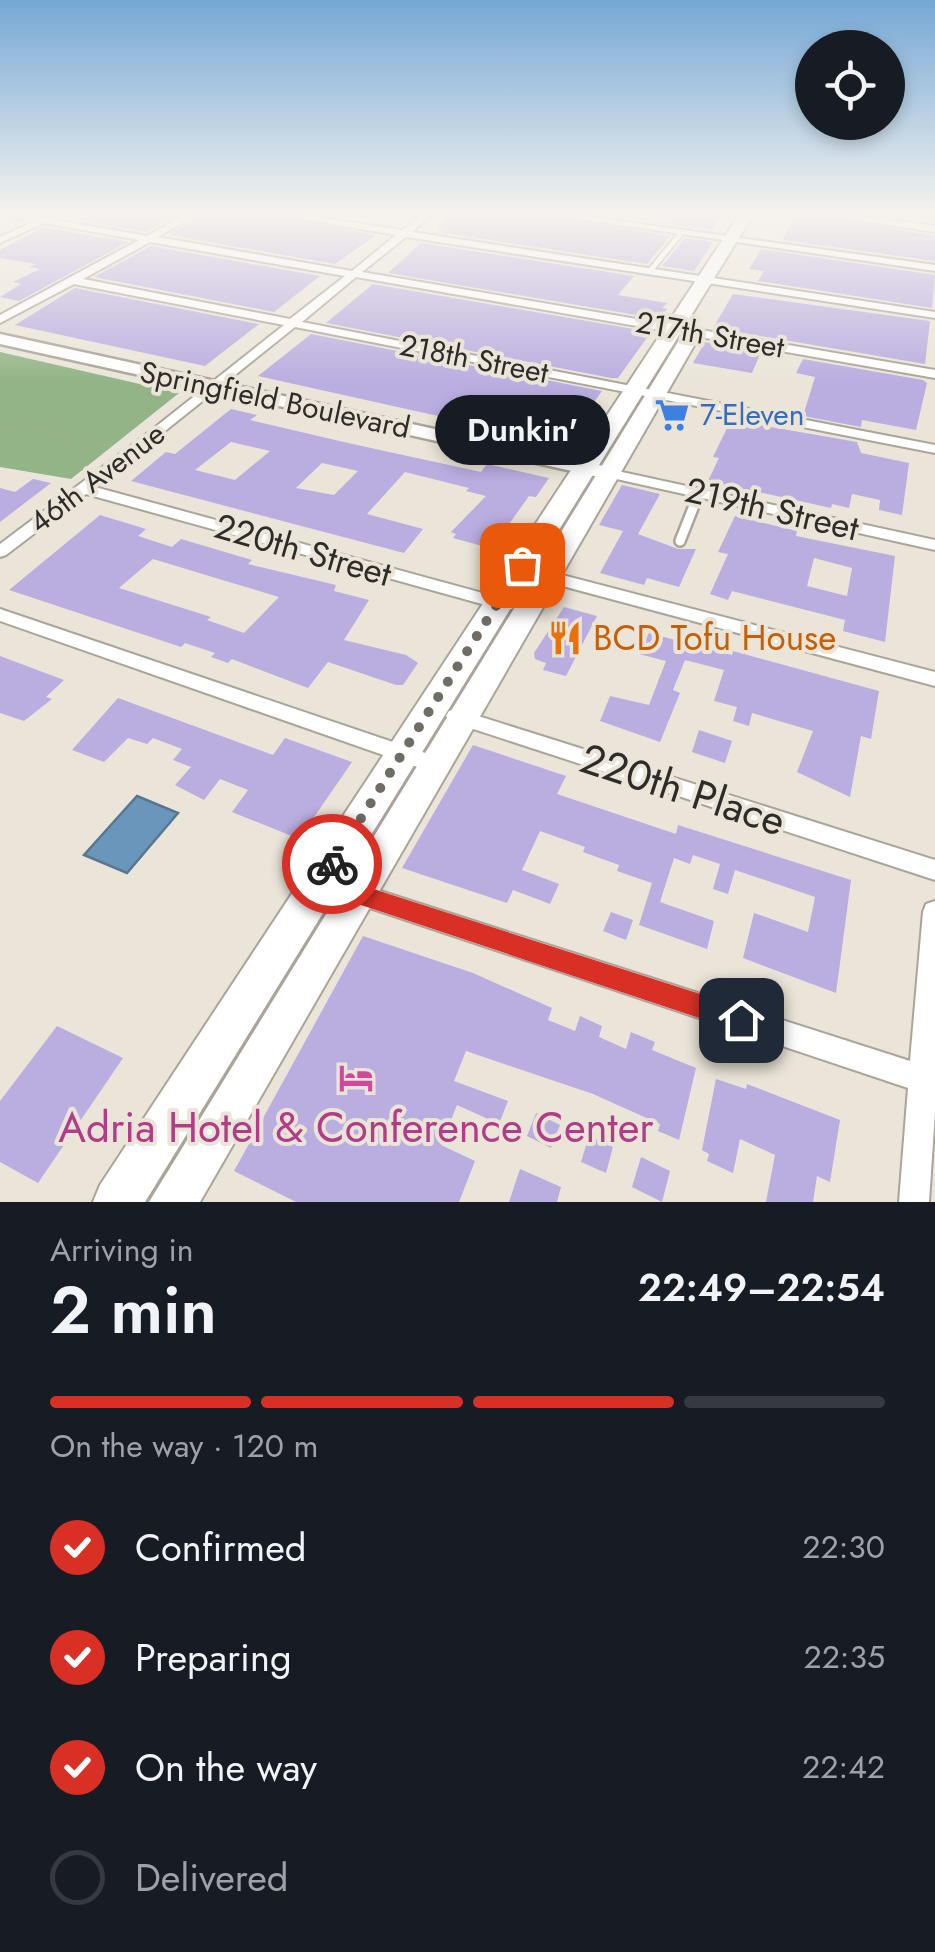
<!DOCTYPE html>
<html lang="en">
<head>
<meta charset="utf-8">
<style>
  :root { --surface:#171b24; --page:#20242c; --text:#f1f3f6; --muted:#9ea1a6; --line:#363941; --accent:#d93025 }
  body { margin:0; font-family:Jost,sans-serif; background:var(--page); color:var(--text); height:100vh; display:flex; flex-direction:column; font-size:38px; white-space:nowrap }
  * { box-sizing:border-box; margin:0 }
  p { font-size:32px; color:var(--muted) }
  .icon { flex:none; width:55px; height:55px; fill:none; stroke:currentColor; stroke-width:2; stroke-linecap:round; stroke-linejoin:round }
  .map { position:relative; height:1202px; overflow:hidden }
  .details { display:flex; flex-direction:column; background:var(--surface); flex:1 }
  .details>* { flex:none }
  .buttons { position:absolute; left:795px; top:30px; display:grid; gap:20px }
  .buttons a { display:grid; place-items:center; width:110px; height:110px; border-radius:50%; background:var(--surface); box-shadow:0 5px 15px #0003; font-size:50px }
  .pin { position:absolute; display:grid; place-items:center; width:85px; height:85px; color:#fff; margin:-42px; border-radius:20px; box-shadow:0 5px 15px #0006 }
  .courier { position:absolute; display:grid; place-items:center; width:100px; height:100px; margin:-50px; border:8px solid #d93025; border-radius:50%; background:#fff; color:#222; box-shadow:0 2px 12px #0007 }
  .bubble { position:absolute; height:70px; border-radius:35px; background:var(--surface); box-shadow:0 5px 15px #0003; font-size:32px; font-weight:600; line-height:70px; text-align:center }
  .summary em { font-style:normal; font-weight:600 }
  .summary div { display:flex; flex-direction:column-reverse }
  .summary { display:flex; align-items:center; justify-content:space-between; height:170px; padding:0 50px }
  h1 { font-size:65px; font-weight:600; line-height:75px }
  .bar { display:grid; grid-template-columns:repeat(4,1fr); gap:15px 10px; align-content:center; height:120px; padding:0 50px }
  .bar i { height:12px; border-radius:8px; background:var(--line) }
  .bar .selected { background:var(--accent) }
  .bar p { grid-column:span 4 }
  ol { padding:0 50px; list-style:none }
  li { display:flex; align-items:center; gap:30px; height:110px }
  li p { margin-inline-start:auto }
  li .icon { padding:10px; border-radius:50%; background:var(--accent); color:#fff; stroke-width:4 }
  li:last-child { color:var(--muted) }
  li i { width:55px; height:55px; border:5px solid var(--line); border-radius:50% }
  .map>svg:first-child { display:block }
  .forest { fill:#92b487 }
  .water { fill:#6a96bc; stroke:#587690; stroke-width:2.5 }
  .building { fill:#baade0; fill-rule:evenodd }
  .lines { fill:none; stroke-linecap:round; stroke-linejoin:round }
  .service-far1-casing { stroke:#aaa499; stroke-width:8 }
  .service-casing { stroke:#aaa499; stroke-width:14 }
  .minor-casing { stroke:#aaa499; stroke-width:4 }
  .secondary-casing { stroke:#aaa499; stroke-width:5 }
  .primary-casing { stroke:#aaa499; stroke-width:4 }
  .path { stroke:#a9a59c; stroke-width:2.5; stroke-dasharray:1 4; stroke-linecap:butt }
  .service-far1 { stroke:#fff; stroke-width:5 }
  .service { stroke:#fff; stroke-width:9 }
  .minor { fill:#fff; fill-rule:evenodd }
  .secondary { fill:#fff; fill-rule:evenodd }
  .primary { fill:#fff; fill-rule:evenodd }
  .route { fill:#d93025 }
  .done { stroke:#706d66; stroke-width:10; stroke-dasharray:0 18 }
  .labels { text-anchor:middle; stroke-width:8; stroke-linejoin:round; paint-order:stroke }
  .far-street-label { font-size:30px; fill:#2e2c28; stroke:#ebe5d9 }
  .far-shop-label { font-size:30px; fill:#366cbe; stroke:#ebe5d9; text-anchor:start }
  .street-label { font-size:35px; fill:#2e2c28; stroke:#ebe5d9 }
  .food-label { font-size:35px; fill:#c56008; stroke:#ebe5d9; text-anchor:start }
  .near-street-label { font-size:42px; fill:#2e2c28; stroke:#ebe5d9 }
  .near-hotel-label { font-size:42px; fill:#b23c85; stroke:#ebe5d9 }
</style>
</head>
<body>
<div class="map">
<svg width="935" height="1202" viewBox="0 0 935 1202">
  <rect width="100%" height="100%" fill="#ebe5d9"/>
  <!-- forest -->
  <polygon class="forest" points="0,352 179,393 71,479 0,467"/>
  <!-- water -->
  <polygon class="water" points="137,796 178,813 127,873 84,855"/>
  <!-- building -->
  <g class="building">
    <polygon points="50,215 177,215 146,232"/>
    <polygon points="200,215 275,215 376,235 335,264 169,235"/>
    <polygon points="451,215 548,215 670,236 647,264 437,232 443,228 437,227"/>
    <polygon points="604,215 673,220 677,215 722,215 712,230"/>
    <polygon points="795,215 820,215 935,236 935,261 783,240"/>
    <polygon points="44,227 128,242 19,301 0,297 21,284 13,282 40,269 29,267 36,264 0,258 0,250"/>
    <polygon points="685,238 713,242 694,271 662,266"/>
    <polygon points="421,243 634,276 618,295 667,303 662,308 667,309 660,319 388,273"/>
    <polygon points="151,246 320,276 274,312 94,277"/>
    <polygon points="761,249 935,275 932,308 758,281 764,271 749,269"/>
    <polygon points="373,284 651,332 618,378 611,378 326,323"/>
    <polygon points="75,288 259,324 205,366 15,325"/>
    <polygon points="733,294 930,321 925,364 713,328"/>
    <polygon points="311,334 602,391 564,444 258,376"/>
    <polygon points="705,342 761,352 752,373 693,363"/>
    <polygon points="803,359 923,380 927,383 916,430 862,420 861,427 803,416 815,377 796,373"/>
    <path d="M231,409L257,415L250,420L348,443L481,472L487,464L549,478L536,497L529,496L507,527L513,528L497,550L453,538L456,534L451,532L486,496L466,491L469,488L405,472L367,514L423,529L404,553L131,481L166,452L175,454ZM231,442L270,451L235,480L195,470ZM322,463L358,471L334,495L296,488Z"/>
    <polygon points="731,420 857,442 861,453 909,463 902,515 879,510 880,500 852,494 849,508 832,504 831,508 708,481 719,458 713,457"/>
    <polygon points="33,479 51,483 0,522 0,488 15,492"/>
    <polygon points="622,485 660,494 638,534 678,549 696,549 679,587 647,578 644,585 600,573 623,531 599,525"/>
    <path d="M100,515L146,529L138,536L172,547L181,539L252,560L248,564L336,585L334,591L369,600L344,640L406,655L418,663L403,685H396L328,662L308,688L232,659L228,663L211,657L215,653L185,643L181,647L9,590ZM153,559L209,576L279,597L244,633L207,620L211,617L119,588Z"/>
    <path d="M735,516L797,531L796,536L895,556L885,642L843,631L845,620L732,591L728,600L710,594L728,554L718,552ZM814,558L852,568L847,596L807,586Z"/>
    <polygon points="564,607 597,616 566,676 543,670 546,663 535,659 534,653"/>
    <polygon points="649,633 732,655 733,651 879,691 871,739 861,736 850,797 797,772 813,731 752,713 749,726 733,721 737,707 714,701 724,670 685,660 673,690 680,693 660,742 600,721 610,696 649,705 666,661 639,654"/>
    <polygon points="0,656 64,680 46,697 52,699 24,721 0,713"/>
    <polygon points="118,698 273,755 285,738 352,762 299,839 232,812 248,790 220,779 204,800 175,785 191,767 173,760 182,749 153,738 147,744 128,738 104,762 72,750"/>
    <polygon points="699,730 732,741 725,763 692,752"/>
    <polygon points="473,745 566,776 557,794 676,834 678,825 851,880 836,993 743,958 754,913 808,932 815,897 735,870 728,894 713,889 720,864 693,855 690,864 674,858 660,902 714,921 707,949 639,925 652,883 617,871 619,865 583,852 585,847 540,831 522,870 559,884 550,904 513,890 507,903 402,868"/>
    <polygon points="611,912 633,920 626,940 603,931"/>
    <polygon points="363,936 473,973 552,1008 548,1020 575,1031 580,1016 602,1026 599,1037 626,1049 631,1032 655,1042 652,1050 696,1068 679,1140 658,1131 660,1124 593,1094 466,1051 454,1081 508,1101 499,1124 457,1105 441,1145 475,1161 459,1202 296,1202 234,1171"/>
    <polygon points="57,1026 123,1058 38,1183 0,1162 0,1101"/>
    <polygon points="716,1079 746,1089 747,1084 840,1120 830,1182 817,1176 813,1202 766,1202 775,1155 740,1139 733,1173 707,1161 709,1154 702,1150"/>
    <polygon points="536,1113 560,1125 551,1148 527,1136"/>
    <polygon points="589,1136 613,1147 606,1173 581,1162"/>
    <polygon points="641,1157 670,1171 662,1202 632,1187"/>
    <polygon points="520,1169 561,1187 557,1202 509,1202"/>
  </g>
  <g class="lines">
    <!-- service-far1 casing -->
    <g class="service-far1-casing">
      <polyline id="service-far1" points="650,271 681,233"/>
    </g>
    <!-- service casing -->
    <g class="service-casing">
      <polyline id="service" points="680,541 699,493"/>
    </g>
    <!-- minor casing -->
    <g class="minor-casing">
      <g id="minor">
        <path d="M7,215H28L147,236L185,215H196L158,237L352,271L396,235L279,215H302L402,230L421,215H431L412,232L935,312V318L406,237L362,272L935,370V378L356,277L302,322L935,445V453L295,327L95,487L512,601L515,605L512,609H500L86,494L6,555L0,557V544L149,432L284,325L74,284L0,323V315L139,240L44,223L0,243V237L33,222ZM150,242L345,276L290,319L83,279Z"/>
        <polygon points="552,215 576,215 935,265 935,271"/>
        <polygon points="824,215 850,215 935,226 935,232"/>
        <polygon points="608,469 935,540 935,550 603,476 601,473"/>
        <polygon points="520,564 935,672 935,686 514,573 512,569"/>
        <polygon points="0,609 440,758 444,764 440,770 433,772 426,770 0,621"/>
        <polygon points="456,709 935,860 935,880 449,721 446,716 449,711"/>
        <polygon points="321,872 910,1061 923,912 926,904 935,901 935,1112 929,1202 899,1202 908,1088 313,889 309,882 313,875"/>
      </g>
    </g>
    <!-- secondary casing -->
    <g class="secondary-casing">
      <polygon id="secondary" points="0,334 608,467 618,473 608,479 0,344"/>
    </g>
    <!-- primary casing -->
    <g class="primary-casing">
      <g id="primary">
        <polygon points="739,215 753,215 145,1202 93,1202 100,1185"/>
        <polygon points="690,332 699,337 200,1202 149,1202 681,337"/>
      </g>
    </g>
    <!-- path -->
    <path class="path" d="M0,426C30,428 58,430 84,447L82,470"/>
    <!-- service-far1 -->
    <use href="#service-far1" class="service-far1"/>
    <!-- service -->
    <use href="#service" class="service"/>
    <!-- minor -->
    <use href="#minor" class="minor"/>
    <!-- secondary -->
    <use href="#secondary" class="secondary"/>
    <!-- primary -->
    <use href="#primary" class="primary"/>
  </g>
  <!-- sky -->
  <linearGradient id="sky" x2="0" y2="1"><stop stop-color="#75a8d6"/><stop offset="0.56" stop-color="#f6f3ee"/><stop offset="1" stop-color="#f6f3ee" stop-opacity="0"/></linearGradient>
  <rect width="935" height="383" fill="url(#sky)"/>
  <!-- route -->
  <path class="route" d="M332,854L343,864L336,877L741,1007L750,1011L753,1020L750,1028L741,1032L313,889C307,877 321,859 332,854Z"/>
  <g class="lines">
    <!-- done -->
    <polyline class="done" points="332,864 522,565"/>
  </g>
  <!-- icons -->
  <defs>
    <g id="supermarket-bare" transform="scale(2.7)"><path d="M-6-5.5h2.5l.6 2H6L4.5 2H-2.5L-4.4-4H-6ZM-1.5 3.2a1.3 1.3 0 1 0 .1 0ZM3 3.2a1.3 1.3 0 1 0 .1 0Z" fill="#3f7fe0" stroke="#ebe5d9" stroke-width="2.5" paint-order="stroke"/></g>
    <g id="restaurant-bare" transform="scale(2.7)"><path d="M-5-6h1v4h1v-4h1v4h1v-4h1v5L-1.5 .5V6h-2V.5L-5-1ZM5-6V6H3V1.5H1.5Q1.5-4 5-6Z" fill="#e8710a" stroke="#ebe5d9" stroke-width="2.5" paint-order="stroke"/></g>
    <g id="hotel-bare" transform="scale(2.7)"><path d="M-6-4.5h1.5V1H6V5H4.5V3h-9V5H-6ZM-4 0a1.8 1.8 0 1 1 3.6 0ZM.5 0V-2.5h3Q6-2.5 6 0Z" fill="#d1479c" stroke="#ebe5d9" stroke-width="2.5" paint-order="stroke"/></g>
  </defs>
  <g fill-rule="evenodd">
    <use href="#supermarket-bare" x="672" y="415"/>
    <use href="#restaurant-bare" x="565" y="638"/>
    <use href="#hotel-bare" x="356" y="1078"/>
  </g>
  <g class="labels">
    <!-- far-street labels -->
    <g class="far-street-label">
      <text transform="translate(710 335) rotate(10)" y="10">217th Street</text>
      <text transform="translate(474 359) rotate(11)" y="10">218th Street</text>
      <text transform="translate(275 400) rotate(12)" y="10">Springfield Boulevard</text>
      <text transform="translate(97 478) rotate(-37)" y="10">46th Avenue</text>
    </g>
    <!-- far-shop labels -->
    <g class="far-shop-label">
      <text x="700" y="425">7-Eleven</text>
    </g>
    <!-- street labels -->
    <g class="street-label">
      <text transform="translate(772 509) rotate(13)" y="12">219th Street</text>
      <text transform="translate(303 550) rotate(16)" y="12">220th Street</text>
    </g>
    <!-- food labels -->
    <g class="food-label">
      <text x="593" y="650">BCD Tofu House</text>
    </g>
    <!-- near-street labels -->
    <g class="near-street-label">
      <text transform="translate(683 789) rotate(18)" y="15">220th Place</text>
    </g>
    <!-- near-hotel labels -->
    <g class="near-hotel-label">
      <text x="356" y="1142">Adria Hotel &amp; Conference Center</text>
    </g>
  </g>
</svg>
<div class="buttons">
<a><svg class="icon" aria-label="locate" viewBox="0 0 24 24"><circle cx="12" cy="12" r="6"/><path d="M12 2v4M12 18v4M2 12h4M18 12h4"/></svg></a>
</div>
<div class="pin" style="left:522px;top:565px;background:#ea580c"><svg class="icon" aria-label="bag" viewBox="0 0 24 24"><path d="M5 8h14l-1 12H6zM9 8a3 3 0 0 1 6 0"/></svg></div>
<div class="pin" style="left:741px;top:1020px;background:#1f2937"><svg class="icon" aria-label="home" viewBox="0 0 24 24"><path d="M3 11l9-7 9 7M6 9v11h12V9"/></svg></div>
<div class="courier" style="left:332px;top:864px"><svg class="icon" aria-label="bike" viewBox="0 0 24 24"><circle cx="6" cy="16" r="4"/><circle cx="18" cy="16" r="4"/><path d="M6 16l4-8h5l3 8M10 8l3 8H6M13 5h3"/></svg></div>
<div class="bubble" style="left:435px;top:395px;width:175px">Dunkin'</div>
</div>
<section class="details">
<div class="summary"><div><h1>2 min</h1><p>Arriving in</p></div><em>22:49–22:54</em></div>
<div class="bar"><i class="selected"></i><i class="selected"></i><i class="selected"></i><i></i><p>On the way · 120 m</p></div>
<ol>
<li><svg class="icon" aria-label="check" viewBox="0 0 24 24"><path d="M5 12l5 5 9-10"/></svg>Confirmed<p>22:30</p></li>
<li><svg class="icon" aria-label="check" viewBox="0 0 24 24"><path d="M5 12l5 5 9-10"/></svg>Preparing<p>22:35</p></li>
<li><svg class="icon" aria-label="check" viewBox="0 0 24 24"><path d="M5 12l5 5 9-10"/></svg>On the way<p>22:42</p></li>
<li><i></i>Delivered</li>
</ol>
</section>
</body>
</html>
